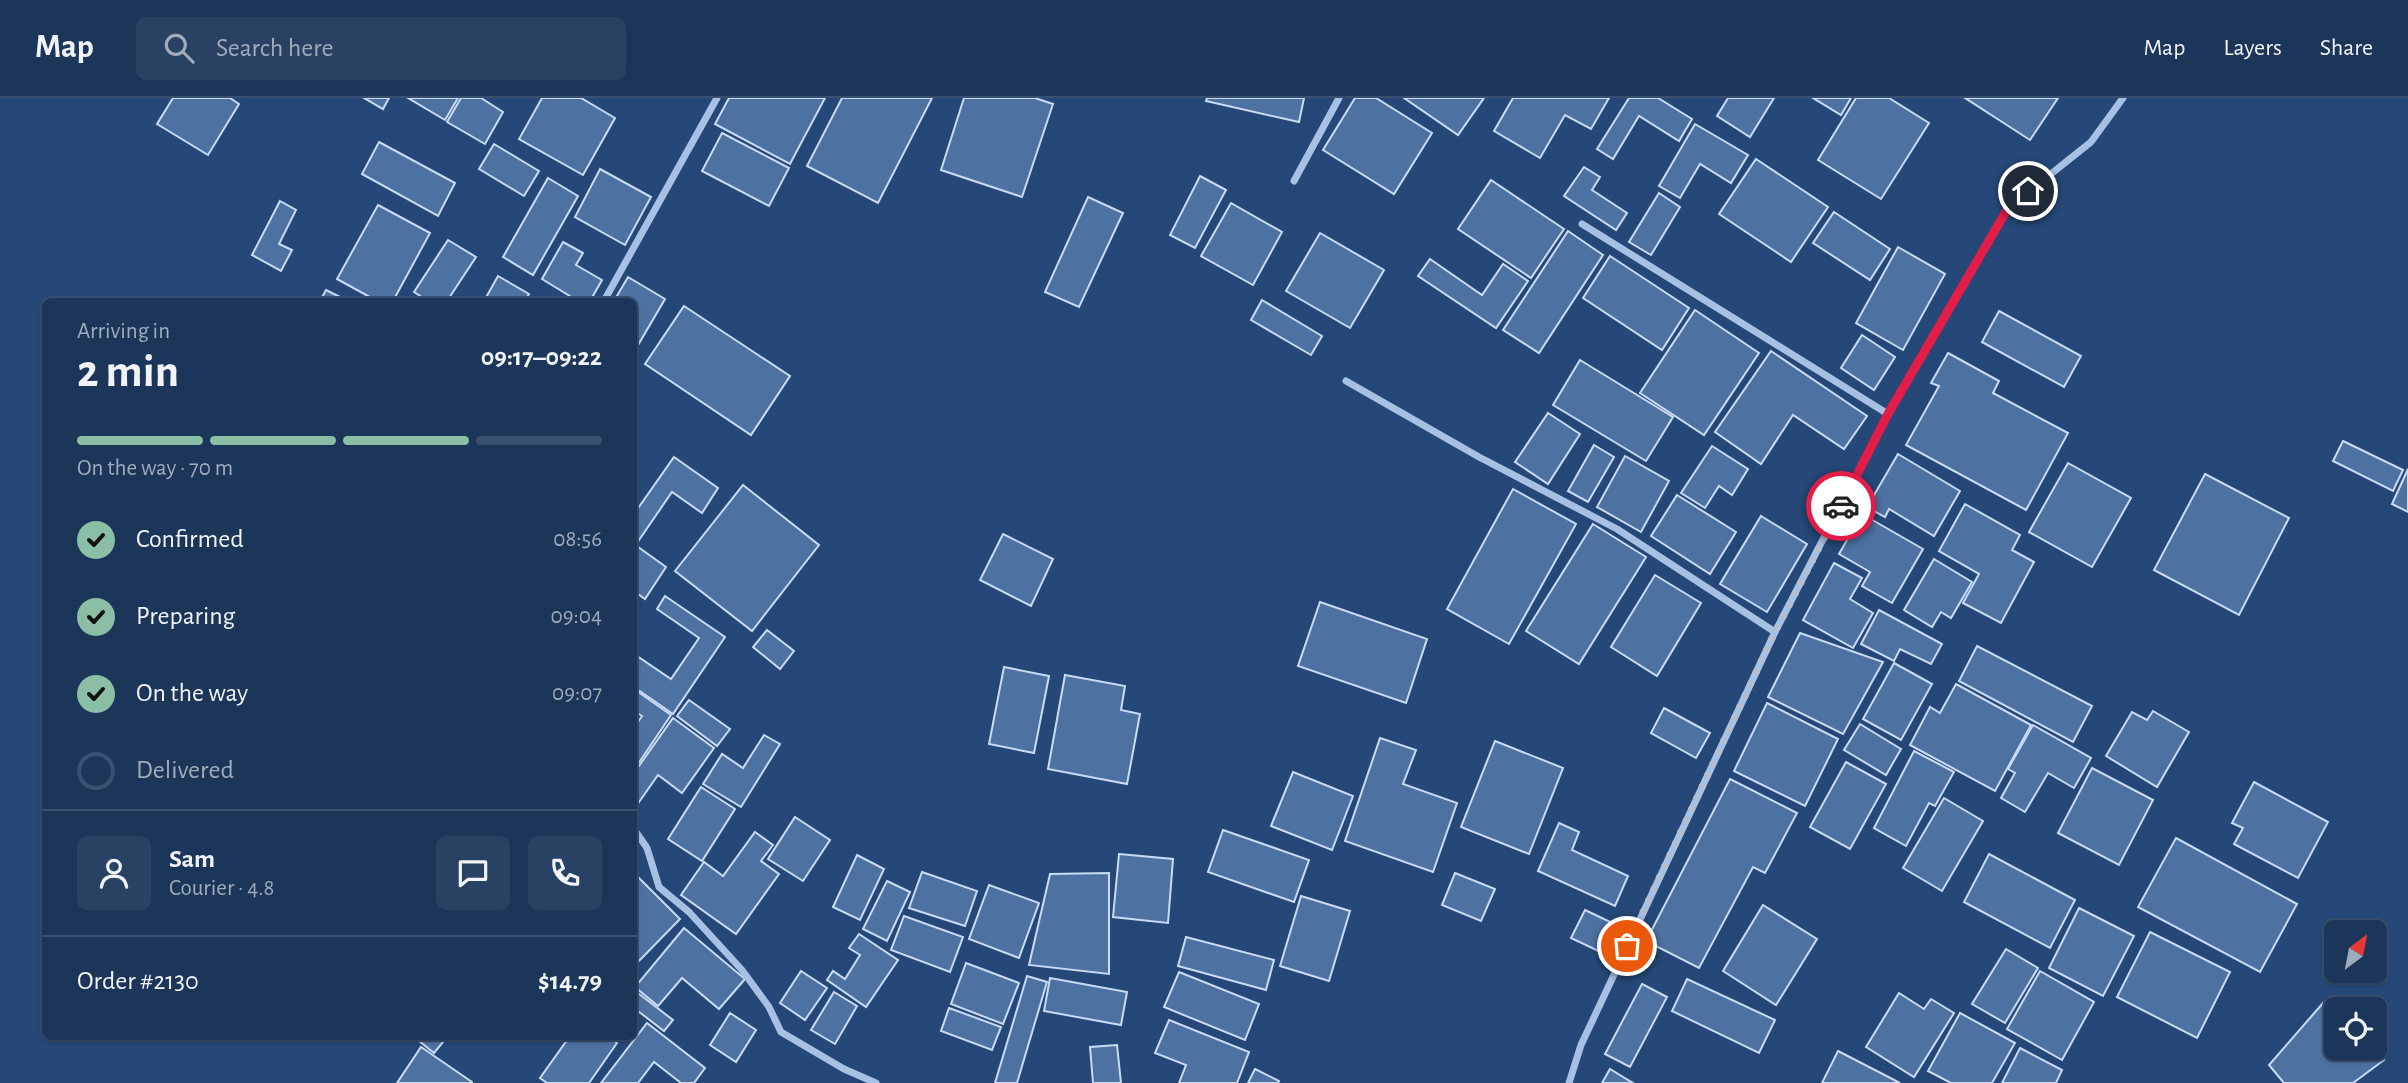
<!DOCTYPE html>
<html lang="en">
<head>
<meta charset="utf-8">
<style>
  :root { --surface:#1c365a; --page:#294163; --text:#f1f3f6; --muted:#a0abbb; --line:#3a5070; --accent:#8abfa5 }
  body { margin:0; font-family:"Alegreya Sans",sans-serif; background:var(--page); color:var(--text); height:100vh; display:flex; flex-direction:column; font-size:26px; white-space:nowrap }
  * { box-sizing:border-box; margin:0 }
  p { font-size:23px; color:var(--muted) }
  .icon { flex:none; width:38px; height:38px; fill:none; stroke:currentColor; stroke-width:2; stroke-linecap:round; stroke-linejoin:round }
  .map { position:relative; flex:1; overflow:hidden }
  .details { position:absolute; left:42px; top:200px; width:595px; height:742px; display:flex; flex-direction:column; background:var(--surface); border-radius:10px; box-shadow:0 2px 5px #0004,0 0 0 2px var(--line) }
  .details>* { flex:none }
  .needle { width:46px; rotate:32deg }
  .fabs { position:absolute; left:2324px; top:822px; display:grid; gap:14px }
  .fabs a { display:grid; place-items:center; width:63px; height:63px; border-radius:10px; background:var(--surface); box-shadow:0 2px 5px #0004,0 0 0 2px var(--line); font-size:35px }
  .pin { position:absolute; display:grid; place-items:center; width:60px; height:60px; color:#fff; margin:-30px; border:4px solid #fff; border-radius:50%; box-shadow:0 2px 7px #0007 }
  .courier { position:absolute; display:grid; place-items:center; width:70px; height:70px; margin:-35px; border:5px solid #e11d48; border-radius:50%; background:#fff; color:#222; box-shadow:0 2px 9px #0007 }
  .headline em { font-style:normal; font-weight:700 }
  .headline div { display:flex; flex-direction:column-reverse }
  .headline { display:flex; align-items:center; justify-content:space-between; height:119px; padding:0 35px }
  h1 { font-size:46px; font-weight:700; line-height:52px }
  .bar { display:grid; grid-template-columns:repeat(4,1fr); gap:10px 7px; align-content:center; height:84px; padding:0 35px }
  .bar i { height:9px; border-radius:5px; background:var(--line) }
  .bar .active { background:var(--accent) }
  .bar p { grid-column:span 4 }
  .line { display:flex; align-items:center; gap:18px; padding:0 35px; border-top:2px solid var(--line) }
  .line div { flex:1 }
  .round { display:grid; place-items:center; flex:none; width:74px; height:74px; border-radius:10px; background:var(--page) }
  ol { padding:0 35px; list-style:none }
  li { display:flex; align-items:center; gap:21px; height:77px }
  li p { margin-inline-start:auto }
  li .icon { padding:7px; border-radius:50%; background:var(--accent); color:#111; stroke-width:4 }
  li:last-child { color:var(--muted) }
  li i { width:38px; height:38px; border:4px solid var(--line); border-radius:50% }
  header { display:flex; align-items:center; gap:42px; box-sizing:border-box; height:98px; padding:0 35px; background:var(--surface); border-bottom:2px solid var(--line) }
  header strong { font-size:33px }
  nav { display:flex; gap:38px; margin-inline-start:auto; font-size:24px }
  .search { width:490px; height:63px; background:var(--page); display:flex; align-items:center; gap:18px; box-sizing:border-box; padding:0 24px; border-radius:10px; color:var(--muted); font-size:26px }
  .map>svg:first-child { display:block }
  .building { fill:#4d71a1; stroke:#c9dbf3; stroke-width:2 }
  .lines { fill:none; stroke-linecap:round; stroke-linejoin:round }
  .street { stroke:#a6c1e3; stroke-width:7 }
  .done { stroke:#b3bfd0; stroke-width:7; stroke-dasharray:0 12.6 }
  .route { stroke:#e11d48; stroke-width:9 }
</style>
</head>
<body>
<header>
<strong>Map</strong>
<div class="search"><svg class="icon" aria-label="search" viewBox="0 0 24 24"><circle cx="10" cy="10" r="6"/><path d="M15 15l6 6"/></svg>Search here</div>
<nav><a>Map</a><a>Layers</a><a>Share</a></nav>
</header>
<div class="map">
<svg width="2408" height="985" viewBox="0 0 2408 985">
  <rect width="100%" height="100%" fill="#254878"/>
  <!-- building -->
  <g class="building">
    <polygon points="173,0 230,0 239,6 208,57 157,26"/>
    <polygon points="364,0 389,0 383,11"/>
    <polygon points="408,0 458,0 445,22"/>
    <polygon points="461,0 481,0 503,14 485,46 447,24"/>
    <polygon points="542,0 581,0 615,20 583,77 519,41"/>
    <polygon points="729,0 825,0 790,66 715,26"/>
    <polygon points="842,0 932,0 878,105 807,68"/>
    <polygon points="964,0 1035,0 1053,6 1022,99 941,72"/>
    <polygon points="1207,0 1304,0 1299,24 1206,3"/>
    <polygon points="1355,0 1376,0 1432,35 1394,96 1323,52"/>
    <polygon points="1404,0 1484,0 1458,37"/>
    <polygon points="1513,0 1609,0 1591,31 1565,17 1540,60 1494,33"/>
    <polygon points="1629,0 1658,0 1692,21 1679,43 1639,18 1613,61 1597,51"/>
    <polygon points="1728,0 1774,0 1750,39 1717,18"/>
    <polygon points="1813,0 1851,0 1841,17"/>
    <polygon points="1856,0 1889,0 1929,25 1881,101 1818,62"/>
    <polygon points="1965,0 2058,0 2030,42"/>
    <polygon points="1695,26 1748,57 1731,85 1700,66 1680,100 1659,88"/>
    <polygon points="722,35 789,70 769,108 702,73"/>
    <polygon points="379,44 455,85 438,118 362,76"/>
    <polygon points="494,46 539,73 524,98 479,71"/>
    <polygon points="1756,61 1828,109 1791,164 1719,116"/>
    <polygon points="1584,69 1600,79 1592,92 1627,115 1616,132 1564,98"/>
    <polygon points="600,71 651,99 625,147 575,119"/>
    <polygon points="1200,78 1226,92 1195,150 1170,137"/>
    <polygon points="548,80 578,98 533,177 503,159"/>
    <polygon points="1491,82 1564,131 1531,180 1458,131"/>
    <polygon points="1659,95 1680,109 1651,157 1629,144"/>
    <polygon points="1088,99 1123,115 1079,209 1045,194"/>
    <polygon points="280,103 296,112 279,146 292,152 281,173 252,157"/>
    <polygon points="1231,105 1282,134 1253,187 1201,158"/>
    <polygon points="378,107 430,135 393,203 377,203 337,181"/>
    <polygon points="1834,114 1890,151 1870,182 1813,145"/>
    <polygon points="1568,133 1603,157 1539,255 1503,232"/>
    <polygon points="1320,135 1384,172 1350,230 1286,193"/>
    <polygon points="448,142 476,159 447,203 428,203 414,194"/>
    <polygon points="563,144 583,155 576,167 602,182 590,203 578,203 542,181"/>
    <polygon points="1898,149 1945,176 1903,252 1856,225"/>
    <polygon points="1610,158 1689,210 1662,252 1583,200"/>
    <polygon points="1430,161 1482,197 1503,166 1528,183 1496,230 1418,178"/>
    <polygon points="498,178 529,196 525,203 484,203"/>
    <polygon points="628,179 665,201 634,254 634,203 614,203"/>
    <polygon points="326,192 348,203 320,203"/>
    <polygon points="1262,202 1322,238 1311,257 1251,222"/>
    <polygon points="684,208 790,278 751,337 645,266"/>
    <polygon points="1695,212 1759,255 1704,337 1640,295"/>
    <polygon points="1999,213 2081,258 2064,289 1982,244"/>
    <polygon points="1862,237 1895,259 1874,292 1841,270"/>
    <polygon points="1771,253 1867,318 1844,351 1793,317 1761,366 1715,334"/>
    <polygon points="1948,255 1999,283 1993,295 2068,335 2026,412 1906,347 1939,288 1931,285"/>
    <polygon points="1580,262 1673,319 1646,363 1553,307"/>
    <polygon points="1548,315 1580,336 1548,386 1515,364"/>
    <polygon points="2343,343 2403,372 2393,393 2333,363"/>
    <polygon points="1594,347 1614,359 1588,404 1568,393"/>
    <polygon points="1712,348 1748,371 1732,397 1719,388 1705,410 1681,395"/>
    <polygon points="1898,356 1960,393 1934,438 1889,411 1885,419 1867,409"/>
    <polygon points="1625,358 1669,383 1641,434 1597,409"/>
    <polygon points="674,359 718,390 702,415 672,394 639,442 634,438 634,416"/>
    <polygon points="2068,365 2131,400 2092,469 2029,434"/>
    <polygon points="2408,371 2408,414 2392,406"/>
    <polygon points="2205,376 2289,420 2239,517 2154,472"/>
    <polygon points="743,387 819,447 752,533 675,473"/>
    <polygon points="1513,391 1576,426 1509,546 1447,511"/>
    <polygon points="1677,397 1736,434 1710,476 1651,438"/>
    <polygon points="1965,406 2020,437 2012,452 2034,464 2001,525 1963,505 1979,476 1939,453"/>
    <polygon points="1862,416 1923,451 1892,505 1862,488 1870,474 1839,456"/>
    <polygon points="1761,418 1807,446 1767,514 1720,486"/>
    <polygon points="1593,426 1646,459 1579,566 1526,533"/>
    <polygon points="1003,436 1053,461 1031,508 980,482"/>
    <polygon points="634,446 666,469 645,501 634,493"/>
    <polygon points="1934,461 1972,484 1951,520 1941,514 1932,529 1904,512"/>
    <polygon points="1834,465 1862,480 1850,501 1873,515 1853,550 1803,522"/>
    <polygon points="1655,477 1701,505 1657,578 1611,549"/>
    <polygon points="665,498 725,539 673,616 634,589 634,556 671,581 699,540 657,511"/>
    <polygon points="1320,504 1427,541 1406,605 1298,568"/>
    <polygon points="1879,512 1942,546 1931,566 1900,551 1894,563 1861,546"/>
    <polygon points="767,532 794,553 780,571 753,549"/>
    <polygon points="1800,535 1883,564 1843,636 1768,599"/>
    <polygon points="1977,548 2092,608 2073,644 1959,583"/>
    <polygon points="1894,565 1932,586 1901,642 1863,621"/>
    <polygon points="1004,569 1049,578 1034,655 989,646"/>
    <polygon points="1065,577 1125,588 1121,612 1140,616 1127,686 1048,671"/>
    <polygon points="1956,586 2031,627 1995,693 1910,647 1930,609 1940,615"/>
    <polygon points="634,591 671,617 634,672 634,630 642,618 634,613"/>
    <polygon points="689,602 730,631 717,648 677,618"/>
    <polygon points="1767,605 1838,641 1805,708 1734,673"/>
    <polygon points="1664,610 1710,635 1696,660 1651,635"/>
    <polygon points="2153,613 2189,634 2157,689 2106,658 2132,614 2147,622"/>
    <polygon points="673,620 714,650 682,695 658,677 637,707 634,705 634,675"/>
    <polygon points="1860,626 1901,651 1886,677 1844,652"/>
    <polygon points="2033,627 2091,660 2074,690 2048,675 2025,714 2001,700 2015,675 2008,671"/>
    <polygon points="764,637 780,646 741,709 703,686 722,656 743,670"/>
    <polygon points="1380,640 1416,652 1403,686 1457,705 1433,774 1345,743"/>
    <polygon points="1495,643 1563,670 1529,756 1461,729"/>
    <polygon points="1914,653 1954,674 1935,708 1929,705 1906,748 1874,730"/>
    <polygon points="1846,664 1886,686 1850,751 1810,729"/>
    <polygon points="2092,670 2153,702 2119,767 2058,735"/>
    <polygon points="1293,674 1353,698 1332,752 1271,728"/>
    <polygon points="1730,681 1797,715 1765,775 1753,769 1699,870 1646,843"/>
    <polygon points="2254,684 2328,724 2298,780 2234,746 2243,730 2232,725"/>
    <polygon points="701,689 735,711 702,763 668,741"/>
    <polygon points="1944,700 1983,723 1942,793 1903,770"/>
    <polygon points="795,719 830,742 803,783 768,761"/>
    <polygon points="1559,725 1579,734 1572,752 1628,778 1615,808 1538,773"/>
    <polygon points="1223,732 1309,762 1294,804 1208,774"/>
    <polygon points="755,734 773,747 761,763 779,776 736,836 681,797 704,764 723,778"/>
    <polygon points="2176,740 2297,806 2260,874 2138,809"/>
    <polygon points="1119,756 1173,761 1168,825 1113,819"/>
    <polygon points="1989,756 2075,802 2050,850 1964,804"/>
    <polygon points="857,757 884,771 860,822 833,809"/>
    <polygon points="922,774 977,793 965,828 909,810"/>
    <polygon points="634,775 680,821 634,868"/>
    <polygon points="1109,775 1109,876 1029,867 1050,776"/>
    <polygon points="1455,775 1495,791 1481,823 1442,807"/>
    <polygon points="887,783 910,794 887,843 863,831"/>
    <polygon points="989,787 1039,805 1019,860 969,841"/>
    <polygon points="1301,798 1350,813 1329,883 1280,868"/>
    <polygon points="1763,807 1817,841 1776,907 1723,873"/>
    <polygon points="2079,810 2134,838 2103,898 2049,870"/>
    <polygon points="1585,812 1625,831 1611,859 1571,840"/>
    <polygon points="904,818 963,839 950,874 891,852"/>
    <polygon points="684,830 745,881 719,911 682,880 658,908 635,889"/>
    <polygon points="2150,834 2230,874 2197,940 2117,899"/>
    <polygon points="859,836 898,862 866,909 827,882 833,873 845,881 860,857 849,850"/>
    <polygon points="1186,839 1274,862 1266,892 1178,868"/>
    <polygon points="2006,851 2038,870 2005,925 1972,906"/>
    <polygon points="966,865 1019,885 1003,926 951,906"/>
    <polygon points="801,873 827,890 805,922 780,905"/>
    <polygon points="2040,873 2094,904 2062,962 2007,931"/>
    <polygon points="1179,874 1259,906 1245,942 1164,909"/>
    <polygon points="1027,878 1047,884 1017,985 995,985"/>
    <polygon points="1050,880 1127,894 1121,927 1044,913"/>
    <polygon points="1687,881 1775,922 1759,955 1672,913"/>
    <polygon points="1642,886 1667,899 1630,969 1605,956"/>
    <polygon points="634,892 673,922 664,933 634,910"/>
    <polygon points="834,894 857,908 835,946 811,932"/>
    <polygon points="1899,895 1924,911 1931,901 1954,915 1914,979 1866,949"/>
    <polygon points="2323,905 2336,917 2336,950 2371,950 2384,962 2353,985 2284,985 2269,967"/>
    <polygon points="949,910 1001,929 992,952 941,933"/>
    <polygon points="730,915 756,932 736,964 710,947"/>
    <polygon points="1960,915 2015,945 1992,985 1951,985 1928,973"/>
    <polygon points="1169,922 1249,954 1237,985 1179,985 1186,967 1155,955"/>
    <polygon points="647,925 705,970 694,985 681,985 654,964 638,985 601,985"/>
    <polygon points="413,938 448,938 434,955"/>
    <polygon points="570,938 608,938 617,945 589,985 547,985 540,980"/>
    <polygon points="1117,947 1121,985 1093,985 1090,949"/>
    <polygon points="421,949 472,984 472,985 397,985"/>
    <polygon points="2020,950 2062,972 2056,985 2002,985"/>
    <polygon points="1838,953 1900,985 1822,985"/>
    <polygon points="1255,971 1279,983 1278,985 1248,985"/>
    <polygon points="1610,971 1633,985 1602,985"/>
  </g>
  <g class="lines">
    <!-- street -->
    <g class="street">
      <polyline points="1294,83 1339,0"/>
      <polyline points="1582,126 1888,316"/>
      <polyline points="604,203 717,0"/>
      <polyline points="1346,283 1479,359 1617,431 1775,534"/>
      <polyline points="634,731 647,750 659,789 689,814 742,872 769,909 781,934 844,971 876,985"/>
      <polyline points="1569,985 1581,947 1775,534 1888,316 2008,110 2091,44 2123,0"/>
    </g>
  </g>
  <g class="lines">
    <!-- done -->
    <polyline class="done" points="1627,848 1775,534 1841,408"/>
    <!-- route -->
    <polyline class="route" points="1841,408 1888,316 2008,110 2028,93"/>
  </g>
</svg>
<div class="fabs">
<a><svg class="needle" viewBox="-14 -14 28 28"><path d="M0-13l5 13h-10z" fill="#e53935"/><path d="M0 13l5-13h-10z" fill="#a0abbb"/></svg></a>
<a><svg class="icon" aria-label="locate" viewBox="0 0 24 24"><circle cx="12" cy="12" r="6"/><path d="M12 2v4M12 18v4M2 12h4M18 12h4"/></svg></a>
</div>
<div class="pin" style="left:1627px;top:848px;background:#ea580c"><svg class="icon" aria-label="bag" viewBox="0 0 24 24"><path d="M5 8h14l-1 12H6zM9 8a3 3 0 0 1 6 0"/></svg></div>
<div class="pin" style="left:2028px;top:93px;background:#1f2937"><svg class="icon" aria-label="home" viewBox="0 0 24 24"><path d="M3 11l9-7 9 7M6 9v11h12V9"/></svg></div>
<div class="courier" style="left:1841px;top:408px"><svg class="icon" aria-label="car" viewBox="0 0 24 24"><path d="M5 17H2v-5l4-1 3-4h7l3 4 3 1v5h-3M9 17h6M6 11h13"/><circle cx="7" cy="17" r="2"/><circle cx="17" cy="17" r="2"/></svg></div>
<section class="details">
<div class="headline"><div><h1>2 min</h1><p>Arriving in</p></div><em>09:17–09:22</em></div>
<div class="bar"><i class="active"></i><i class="active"></i><i class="active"></i><i></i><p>On the way · 70 m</p></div>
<ol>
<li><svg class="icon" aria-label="check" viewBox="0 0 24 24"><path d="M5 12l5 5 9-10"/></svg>Confirmed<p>08:56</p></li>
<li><svg class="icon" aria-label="check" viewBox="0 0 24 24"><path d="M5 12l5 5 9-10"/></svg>Preparing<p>09:04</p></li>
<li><svg class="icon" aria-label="check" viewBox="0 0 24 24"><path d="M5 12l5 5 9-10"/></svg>On the way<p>09:07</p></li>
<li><i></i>Delivered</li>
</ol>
<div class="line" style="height:126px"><a class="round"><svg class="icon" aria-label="person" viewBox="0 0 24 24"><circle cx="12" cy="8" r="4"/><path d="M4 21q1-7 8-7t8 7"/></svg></a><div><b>Sam</b><p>Courier · 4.8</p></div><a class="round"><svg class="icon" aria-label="chat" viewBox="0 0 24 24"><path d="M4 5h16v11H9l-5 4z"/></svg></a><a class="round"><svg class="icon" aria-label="phone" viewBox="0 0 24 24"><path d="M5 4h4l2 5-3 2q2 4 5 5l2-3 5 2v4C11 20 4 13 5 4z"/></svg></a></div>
<div class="line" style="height:91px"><div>Order #2130</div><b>$14.79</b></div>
</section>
</div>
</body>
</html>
